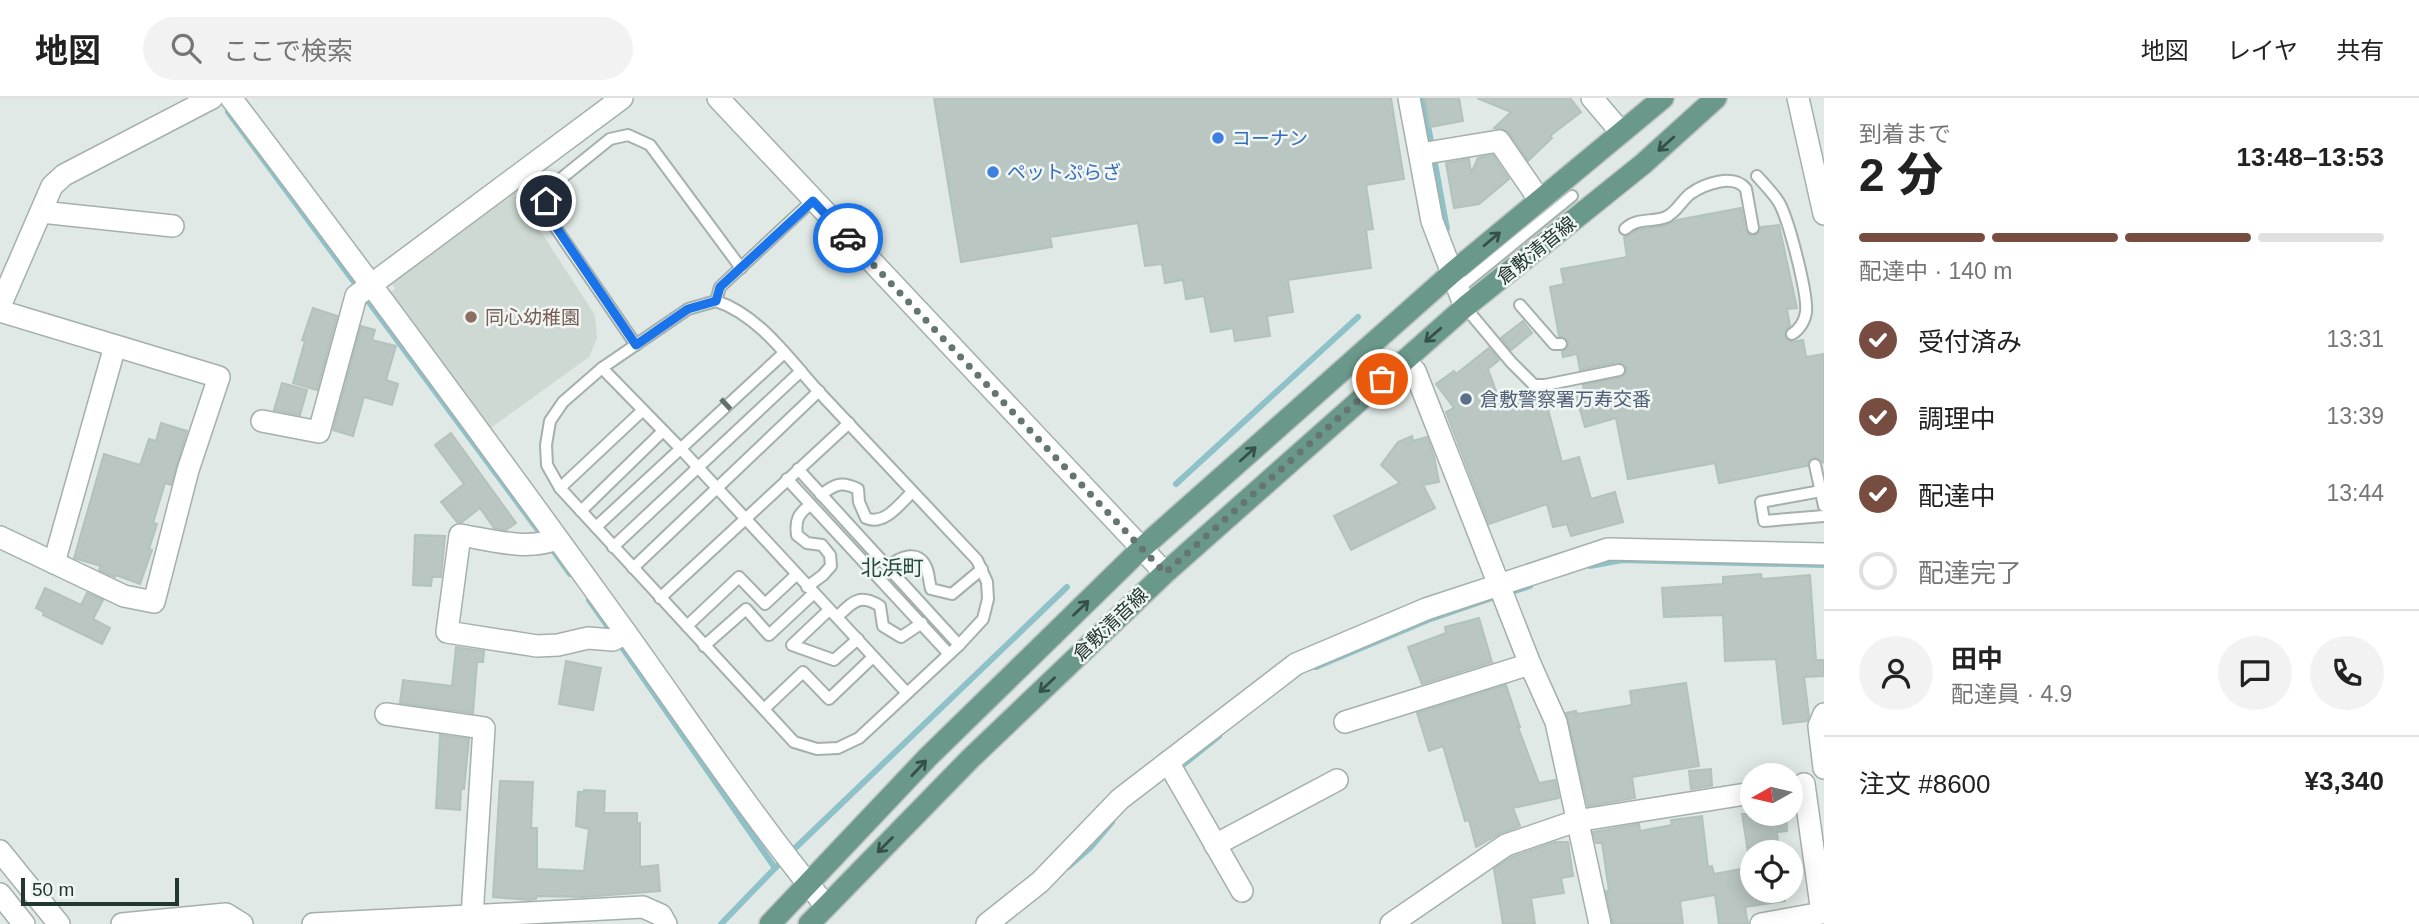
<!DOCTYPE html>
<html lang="ja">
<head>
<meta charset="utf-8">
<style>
  :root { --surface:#fff; --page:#f2f2f2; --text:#222; --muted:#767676; --line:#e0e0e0; --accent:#774d41 }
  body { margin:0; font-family:Arial,"Noto Sans JP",sans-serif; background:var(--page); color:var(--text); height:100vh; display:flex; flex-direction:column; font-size:26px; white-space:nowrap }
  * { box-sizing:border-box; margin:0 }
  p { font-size:23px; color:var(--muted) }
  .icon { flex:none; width:38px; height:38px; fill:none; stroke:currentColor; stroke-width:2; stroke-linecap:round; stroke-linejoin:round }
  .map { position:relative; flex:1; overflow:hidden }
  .drawer { display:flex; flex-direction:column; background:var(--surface); width:595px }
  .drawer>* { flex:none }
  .needle { width:46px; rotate:262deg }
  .tools { position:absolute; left:1740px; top:665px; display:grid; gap:14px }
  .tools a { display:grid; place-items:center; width:63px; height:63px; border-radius:50%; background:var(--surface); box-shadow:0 4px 18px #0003; font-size:35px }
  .scale { position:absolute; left:21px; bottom:18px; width:158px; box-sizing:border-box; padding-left:7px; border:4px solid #233731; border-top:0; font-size:19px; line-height:24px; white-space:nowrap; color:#233731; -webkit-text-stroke:5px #f0f6f3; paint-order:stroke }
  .pin { position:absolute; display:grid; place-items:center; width:60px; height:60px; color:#fff; margin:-30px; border:4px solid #fff; border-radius:50%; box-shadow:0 2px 7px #0007 }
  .courier { position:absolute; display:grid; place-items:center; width:70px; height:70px; margin:-35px; border:5px solid #1a73e8; border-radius:50%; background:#fff; color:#222; box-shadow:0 2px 9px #0007 }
  .headline em { font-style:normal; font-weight:800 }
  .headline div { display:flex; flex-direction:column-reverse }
  .headline { display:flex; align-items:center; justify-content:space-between; height:119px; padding:0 35px }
  h1 { font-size:46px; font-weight:800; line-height:52px }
  .bar { display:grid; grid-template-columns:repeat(4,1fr); gap:10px 7px; align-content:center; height:84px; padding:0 35px }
  .bar i { height:9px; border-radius:5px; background:var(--line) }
  .bar .current { background:var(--accent) }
  .bar p { grid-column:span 4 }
  .line { display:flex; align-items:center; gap:18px; padding:0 35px; border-top:2px solid var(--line) }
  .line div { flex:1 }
  .round { display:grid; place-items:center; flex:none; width:74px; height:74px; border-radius:37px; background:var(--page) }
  ol { padding:0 35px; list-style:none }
  li { display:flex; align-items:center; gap:21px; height:77px }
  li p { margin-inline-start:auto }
  li .icon { padding:7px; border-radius:50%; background:var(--accent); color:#fff; stroke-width:4 }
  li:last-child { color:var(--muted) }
  li i { width:38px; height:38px; border:4px solid var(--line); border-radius:50% }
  header { display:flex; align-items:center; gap:42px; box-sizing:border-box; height:98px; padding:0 35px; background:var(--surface); border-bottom:2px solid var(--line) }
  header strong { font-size:33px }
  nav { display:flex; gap:38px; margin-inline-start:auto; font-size:24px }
  .search { width:490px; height:63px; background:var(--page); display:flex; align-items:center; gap:18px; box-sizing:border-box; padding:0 24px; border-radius:38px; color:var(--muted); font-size:26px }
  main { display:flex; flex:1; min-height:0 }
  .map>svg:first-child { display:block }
  .built { fill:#cfd9d4 }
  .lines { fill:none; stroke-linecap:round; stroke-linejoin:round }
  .stream { stroke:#8ec1c8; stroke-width:6 }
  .building { fill:#b9c6c1; stroke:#b3c2bb; stroke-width:2 }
  .service-casing { stroke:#a4b0ab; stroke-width:14 }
  .minor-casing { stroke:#a4b0ab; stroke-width:24 }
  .tertiary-casing { stroke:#a4b0ab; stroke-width:24 }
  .primary-casing { stroke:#bdc3c1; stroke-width:24 }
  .service { stroke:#fff; stroke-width:10 }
  .minor { stroke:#fff; stroke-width:21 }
  .tertiary { stroke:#fff; stroke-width:21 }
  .primary { stroke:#6a998b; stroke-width:21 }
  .rail { stroke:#5d736c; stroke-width:5; stroke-dasharray:14 7; stroke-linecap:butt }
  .oneway { stroke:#355048 }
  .done { stroke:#657570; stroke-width:7; stroke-dasharray:0 12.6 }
  .route { stroke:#1a73e8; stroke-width:9 }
  .shop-dot { fill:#3f7fe0; stroke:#f0f6f3; stroke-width:2.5 }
  .education-dot { fill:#8d6e63; stroke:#f0f6f3; stroke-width:2.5 }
  .service-dot { fill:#5c6f8a; stroke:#f0f6f3; stroke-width:2.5 }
  .labels { text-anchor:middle; stroke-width:5; stroke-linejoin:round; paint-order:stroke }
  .shop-label { font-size:19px; fill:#366cbe; stroke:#f0f6f3; text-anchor:start }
  .street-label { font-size:19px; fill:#233731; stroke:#f0f6f3 }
  .education-label { font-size:19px; fill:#785e54; stroke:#f0f6f3; text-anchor:start }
  .service-label { font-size:19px; fill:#4e5e75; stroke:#f0f6f3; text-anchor:start }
  .neighbourhood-label { font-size:21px; fill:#22473c; stroke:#f0f6f3 }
</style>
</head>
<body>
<header>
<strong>地図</strong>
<div class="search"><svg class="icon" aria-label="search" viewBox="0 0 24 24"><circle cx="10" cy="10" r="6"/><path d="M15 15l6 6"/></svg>ここで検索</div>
<nav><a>地図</a><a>レイヤ</a><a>共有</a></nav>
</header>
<main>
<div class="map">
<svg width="1824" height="826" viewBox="0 0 1824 826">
  <rect width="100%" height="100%" fill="#e0e9e5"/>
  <!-- built -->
  <polygon class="built" points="513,91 595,217 597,240 589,259 488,332 388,196 395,191 391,184"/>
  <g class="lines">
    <!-- stream -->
    <g class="stream">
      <polyline points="1423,0 1447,131"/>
      <polyline points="228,14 543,439"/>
      <polyline points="1176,386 1358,219"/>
      <polyline points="550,448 570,476"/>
      <polyline points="1590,468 1622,462 1824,467"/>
      <polyline points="1512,494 1530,488"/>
      <polyline points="589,502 613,536"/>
      <polyline points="619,545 775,770"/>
      <polyline points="1316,569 1428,522 1492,500"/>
      <polyline points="1183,667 1219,638"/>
      <polyline points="788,757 1067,489"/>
      <polyline points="1068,769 1090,750 1112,724"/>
      <polyline points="721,826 778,767"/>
    </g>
  </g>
  <!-- building -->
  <g class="building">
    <polygon points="934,0 1391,0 1404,81 1366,87 1373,131 1366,132 1371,170 1288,182 1293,214 1267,218 1270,238 1235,243 1233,230 1211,234 1204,198 1186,201 1183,182 1165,185 1162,166 1145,168 1138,125 1050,139 1052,149 961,164"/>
    <polygon points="1425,0 1459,0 1463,23 1430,29"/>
    <polygon points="1477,0 1570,0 1581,14 1550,38 1552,40 1528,63 1509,35 1503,31 1494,30 1511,14"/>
    <polygon points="1493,57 1509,81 1479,106 1454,110 1446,65 1469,61 1471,75 1478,60"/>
    <polygon points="1741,110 1745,132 1750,137 1758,136 1761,129 1779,127 1797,210 1787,211 1790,228 1785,233 1785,240 1792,244 1803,242 1806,259 1824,256 1824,365 1814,359 1809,362 1807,368 1719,385 1715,365 1628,381 1616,320 1585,329 1575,295 1584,293 1583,287 1621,279 1626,275 1627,270 1618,264 1580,272 1577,256 1563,259 1562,254 1567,250 1569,245 1565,240 1559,238 1550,189 1564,186 1561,171 1627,159 1624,139 1637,132 1663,128 1677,122"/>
    <polygon points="313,210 337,218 317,292 293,285 305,243 302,242"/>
    <polygon points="1523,223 1532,235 1511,252 1501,240"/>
    <polygon points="361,228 375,232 372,242 396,248 386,282 398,286 392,307 364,299 353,338 333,332"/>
    <polygon points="1489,250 1499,262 1488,271 1501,307 1545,300 1562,364 1579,359 1591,401 1615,394 1623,424 1571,438 1567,426 1553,429 1547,406 1489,426 1446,314 1454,310 1436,286 1454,273 1456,276"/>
    <polygon points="282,285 307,292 300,317 274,312"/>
    <polygon points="161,325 187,333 171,387 165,385 153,425 157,426 149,451 152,452 140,486 116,477 115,479 99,472 101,468 74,460 104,356 140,367 149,341 156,343"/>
    <polygon points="451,335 516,425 506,432 494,430 480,410 462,424 457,424 441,404 464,386 435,347"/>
    <polygon points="1412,338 1413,343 1427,339 1434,358 1439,384 1423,387 1435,410 1351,452 1334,418 1400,385 1381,367 1398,344"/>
    <polygon points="415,437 445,438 441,479 432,479 431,488 413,487"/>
    <polygon points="1761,476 1762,481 1810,477 1816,562 1824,562 1824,578 1804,579 1809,618 1807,623 1783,626 1776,561 1725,563 1723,517 1664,519 1662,490 1723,486 1723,479"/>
    <polygon points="45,490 81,507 87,495 103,502 93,521 110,530 102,546 43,517 44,514 36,510"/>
    <polygon points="1479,520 1492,564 1422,586 1408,549 1446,535 1445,529"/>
    <polygon points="456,549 484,553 483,564 477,564 473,615 400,605 403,582 452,588"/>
    <polygon points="566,563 601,570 593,612 559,606"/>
    <polygon points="1686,585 1699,668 1632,679 1635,700 1588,708 1566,615 1576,613 1577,616 1632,607 1630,593"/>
    <polygon points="1506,587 1520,629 1518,629 1539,685 1555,682 1559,700 1513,710 1520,728 1501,735 1476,749 1469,722 1465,723 1443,648 1429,653 1417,615"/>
    <polygon points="440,637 469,641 464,691 461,691 460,712 436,710"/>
    <polygon points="1711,671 1712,688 1691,691 1689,673"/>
    <polygon points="500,683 533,684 531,730 537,730 537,771 584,773 589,731 576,728 578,694 584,694 584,692 605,693 604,715 637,715 637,725 640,725 640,769 658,767 660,793 584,799 536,798 536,801 529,802 493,799"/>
    <polygon points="1742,716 1786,716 1787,733 1777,734 1779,754 1748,754"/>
    <polygon points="1702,718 1708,769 1712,768 1714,776 1752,769 1752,793 1784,793 1785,803 1745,809 1748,826 1719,826 1715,797 1680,803 1683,826 1613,826 1606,793 1609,793 1602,745 1596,745 1593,734 1639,726 1640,733 1672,727 1671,722"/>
    <polygon points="1555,744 1568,744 1573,778 1561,780 1564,795 1531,800 1535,826 1503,826 1494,771 1512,759"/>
  </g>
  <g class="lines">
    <!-- service casing -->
    <g class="service-casing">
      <g id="service">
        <path d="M1757,78C1764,86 1772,94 1778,103C1788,118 1808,196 1806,214C1805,223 1799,232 1792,236"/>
        <path d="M1625,131C1637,119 1652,125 1666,119C1676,115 1682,102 1690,96C1704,86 1734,75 1746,91L1753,130"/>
        <polyline points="1458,191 1572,98"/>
        <path d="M716,203C759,217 789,261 819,294C871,350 924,406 977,462L987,484L988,501L983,521L959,547L859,640L838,650L817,651L794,644L560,390L547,367L546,347L550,323L563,304L602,270L688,211Z"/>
        <polyline points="716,203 720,189 813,102"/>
        <polyline points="1520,207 1554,246 1561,246"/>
        <polyline points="1465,209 1511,264 1534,287 1545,287 1619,272"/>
        <polyline points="636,247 549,120 546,103 553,87 610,41 628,37 650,47 741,170"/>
        <polyline points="602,270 681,351 907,595"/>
        <polyline points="1815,367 1824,408"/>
        <polyline points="798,371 959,547"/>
        <polyline points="787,381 949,556"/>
        <polyline points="560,390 642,313"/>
        <polyline points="1821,393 1761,404 1764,423 1824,418"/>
        <path d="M821,397C835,386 841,383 858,391L859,404L866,420C884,428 900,406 912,394"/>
        <polyline points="581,413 663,333"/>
        <polyline points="596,429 784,255"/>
        <polyline points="613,449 801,273"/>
        <path d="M889,469C899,459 918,451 926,469C929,475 929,484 931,491L952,496L982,471"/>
        <polyline points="633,470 819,293"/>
        <path d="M807,489L823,477L831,468L830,457L822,447L807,445L797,437C795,422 798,416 810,407"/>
        <polyline points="660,500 849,325"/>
        <polyline points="829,512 792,547 834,562 858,541"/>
        <path d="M837,519C853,504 859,495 880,508L883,528L901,539L922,525"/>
        <polyline points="687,528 739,479 765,506 796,477"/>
        <polyline points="704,548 746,511 769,537 814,495"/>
        <polyline points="764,611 803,574 829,601 873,559"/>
      </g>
    </g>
    <!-- minor casing -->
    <g class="minor-casing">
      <g id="minor">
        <path d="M231,0C365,177 496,355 626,535C692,627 754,721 826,808"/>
        <polyline points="1409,0 1432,123 1465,209"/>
        <polyline points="1592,0 1620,33"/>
        <polyline points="1420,56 1499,43 1539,101"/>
        <polyline points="41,114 173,128"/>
        <polyline points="0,208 52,88 64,77 212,0"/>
        <polyline points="0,213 219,279 188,372 154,504 124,498 0,439"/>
        <polyline points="1402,264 1415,273 1530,566 1556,624 1600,826"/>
        <polyline points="262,323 319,334 356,198 622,0"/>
        <path d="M557,441C526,453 492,442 460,437L447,534L537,548L558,547L588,540L613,542L626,535"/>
        <polyline points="54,465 115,248"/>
        <polyline points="386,616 484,630 472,819"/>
        <polyline points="1824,616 1819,628 1824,670"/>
        <polyline points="1345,624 1530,566"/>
        <polyline points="1168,664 1242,793"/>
        <polyline points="1215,747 1337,682"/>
        <polyline points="122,826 226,816 242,826"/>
        <polyline points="313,826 643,809 661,817 666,826"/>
        <polyline points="987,826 1040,784 1120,701 1296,566 1426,511 1608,451 1824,456"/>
        <polyline points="1391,826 1506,747 1576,723 1752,695"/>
        <polyline points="1761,826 1822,815 1804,686"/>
      </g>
    </g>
    <!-- tertiary casing -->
    <g class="tertiary-casing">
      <g id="tertiary">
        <polyline points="718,0 1165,475"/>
        <polyline points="1798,0 1824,116"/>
        <polyline points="0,753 59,826"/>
        <polyline points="0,796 24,826"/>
      </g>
    </g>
    <!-- primary casing -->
    <g class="primary-casing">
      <g id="primary">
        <polyline points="770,826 928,659 1142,450 1452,175 1663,0"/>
        <polyline points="809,826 971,660 1165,475 1465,209 1643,66 1716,0"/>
      </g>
    </g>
    <!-- service -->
    <use href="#service" class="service"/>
    <!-- minor -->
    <use href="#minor" class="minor"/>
    <!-- tertiary -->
    <use href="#tertiary" class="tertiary"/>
    <!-- primary -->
    <use href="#primary" class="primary"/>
    <!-- rail -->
    <polyline class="rail" points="721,301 735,316"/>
  </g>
  <!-- one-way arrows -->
  <defs><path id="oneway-shaft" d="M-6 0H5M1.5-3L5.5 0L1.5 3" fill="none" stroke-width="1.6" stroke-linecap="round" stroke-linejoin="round" transform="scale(1.75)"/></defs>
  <g class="oneway">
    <use href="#oneway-shaft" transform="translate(1666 46) rotate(138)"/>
    <use href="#oneway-shaft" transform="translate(1492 141) rotate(-40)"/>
    <use href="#oneway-shaft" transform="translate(1433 237) rotate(139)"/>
    <use href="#oneway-shaft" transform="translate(1248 356) rotate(-42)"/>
    <use href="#oneway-shaft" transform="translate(1081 510) rotate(-44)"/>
    <use href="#oneway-shaft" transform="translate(1047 587) rotate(136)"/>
    <use href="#oneway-shaft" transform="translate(919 670) rotate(-47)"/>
    <use href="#oneway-shaft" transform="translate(885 747) rotate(135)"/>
  </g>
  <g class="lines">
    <!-- done -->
    <polyline class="done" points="848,140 1165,475 1382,281"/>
    <!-- route -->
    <polyline class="route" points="546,103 550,120 636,247 688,211 716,203 720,189 813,103 848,140"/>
  </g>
  <!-- markers -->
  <g class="shop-dot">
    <circle cx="1218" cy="40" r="7"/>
    <circle cx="993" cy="74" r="7"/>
  </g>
  <circle class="education-dot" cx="471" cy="219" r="7"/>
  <circle class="service-dot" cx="1466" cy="301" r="7"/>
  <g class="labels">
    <!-- shop labels -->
    <g class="shop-label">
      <text x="1232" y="47">コーナン</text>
      <text x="1007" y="81">ペットぷらざ</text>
    </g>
    <!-- street labels -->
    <g class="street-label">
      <text transform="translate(1536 152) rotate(-39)" y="7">倉敷清音線</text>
      <text transform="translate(1110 526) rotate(-44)" y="7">倉敷清音線</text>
    </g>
    <!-- education labels -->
    <g class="education-label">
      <text x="485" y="226">同心幼稚園</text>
    </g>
    <!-- service labels -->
    <g class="service-label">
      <text x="1480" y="308">倉敷警察署万寿交番</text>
    </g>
    <!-- neighbourhood labels -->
    <g class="neighbourhood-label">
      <text x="892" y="477">北浜町</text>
    </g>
  </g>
</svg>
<div class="tools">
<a><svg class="needle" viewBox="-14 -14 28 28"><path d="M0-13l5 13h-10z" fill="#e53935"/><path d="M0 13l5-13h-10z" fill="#767676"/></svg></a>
<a><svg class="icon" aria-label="locate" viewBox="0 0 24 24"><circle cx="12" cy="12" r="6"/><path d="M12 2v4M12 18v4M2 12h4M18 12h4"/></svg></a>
</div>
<div class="scale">50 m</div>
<div class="pin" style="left:1382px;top:281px;background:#ea580c"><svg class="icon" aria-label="bag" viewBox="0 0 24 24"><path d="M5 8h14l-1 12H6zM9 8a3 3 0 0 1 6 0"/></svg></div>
<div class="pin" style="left:546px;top:103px;background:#1f2937"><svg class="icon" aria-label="home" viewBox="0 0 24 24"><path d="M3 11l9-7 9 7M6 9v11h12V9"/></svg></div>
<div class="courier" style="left:848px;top:140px"><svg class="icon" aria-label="car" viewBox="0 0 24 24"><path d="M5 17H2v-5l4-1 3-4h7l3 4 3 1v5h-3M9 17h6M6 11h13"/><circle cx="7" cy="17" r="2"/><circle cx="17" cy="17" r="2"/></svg></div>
</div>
<section class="drawer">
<div class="headline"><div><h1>2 分</h1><p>到着まで</p></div><em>13:48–13:53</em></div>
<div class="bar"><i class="current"></i><i class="current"></i><i class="current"></i><i></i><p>配達中 · 140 m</p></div>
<ol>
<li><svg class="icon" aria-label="check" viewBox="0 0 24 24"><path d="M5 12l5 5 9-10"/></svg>受付済み<p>13:31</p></li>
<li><svg class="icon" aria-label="check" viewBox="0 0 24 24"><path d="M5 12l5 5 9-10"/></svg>調理中<p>13:39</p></li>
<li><svg class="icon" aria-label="check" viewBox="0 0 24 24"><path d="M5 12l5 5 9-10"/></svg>配達中<p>13:44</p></li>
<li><i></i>配達完了</li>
</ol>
<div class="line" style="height:126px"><a class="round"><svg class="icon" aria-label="person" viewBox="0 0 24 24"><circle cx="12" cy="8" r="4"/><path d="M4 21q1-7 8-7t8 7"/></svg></a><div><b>田中</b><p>配達員 · 4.9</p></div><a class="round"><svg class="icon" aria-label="chat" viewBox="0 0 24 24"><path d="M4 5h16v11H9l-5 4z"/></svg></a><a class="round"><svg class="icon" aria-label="phone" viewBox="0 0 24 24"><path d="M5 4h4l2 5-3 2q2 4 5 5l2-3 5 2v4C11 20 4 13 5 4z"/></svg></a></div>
<div class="line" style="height:91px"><div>注文 #8600</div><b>¥3,340</b></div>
</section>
</main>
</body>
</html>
